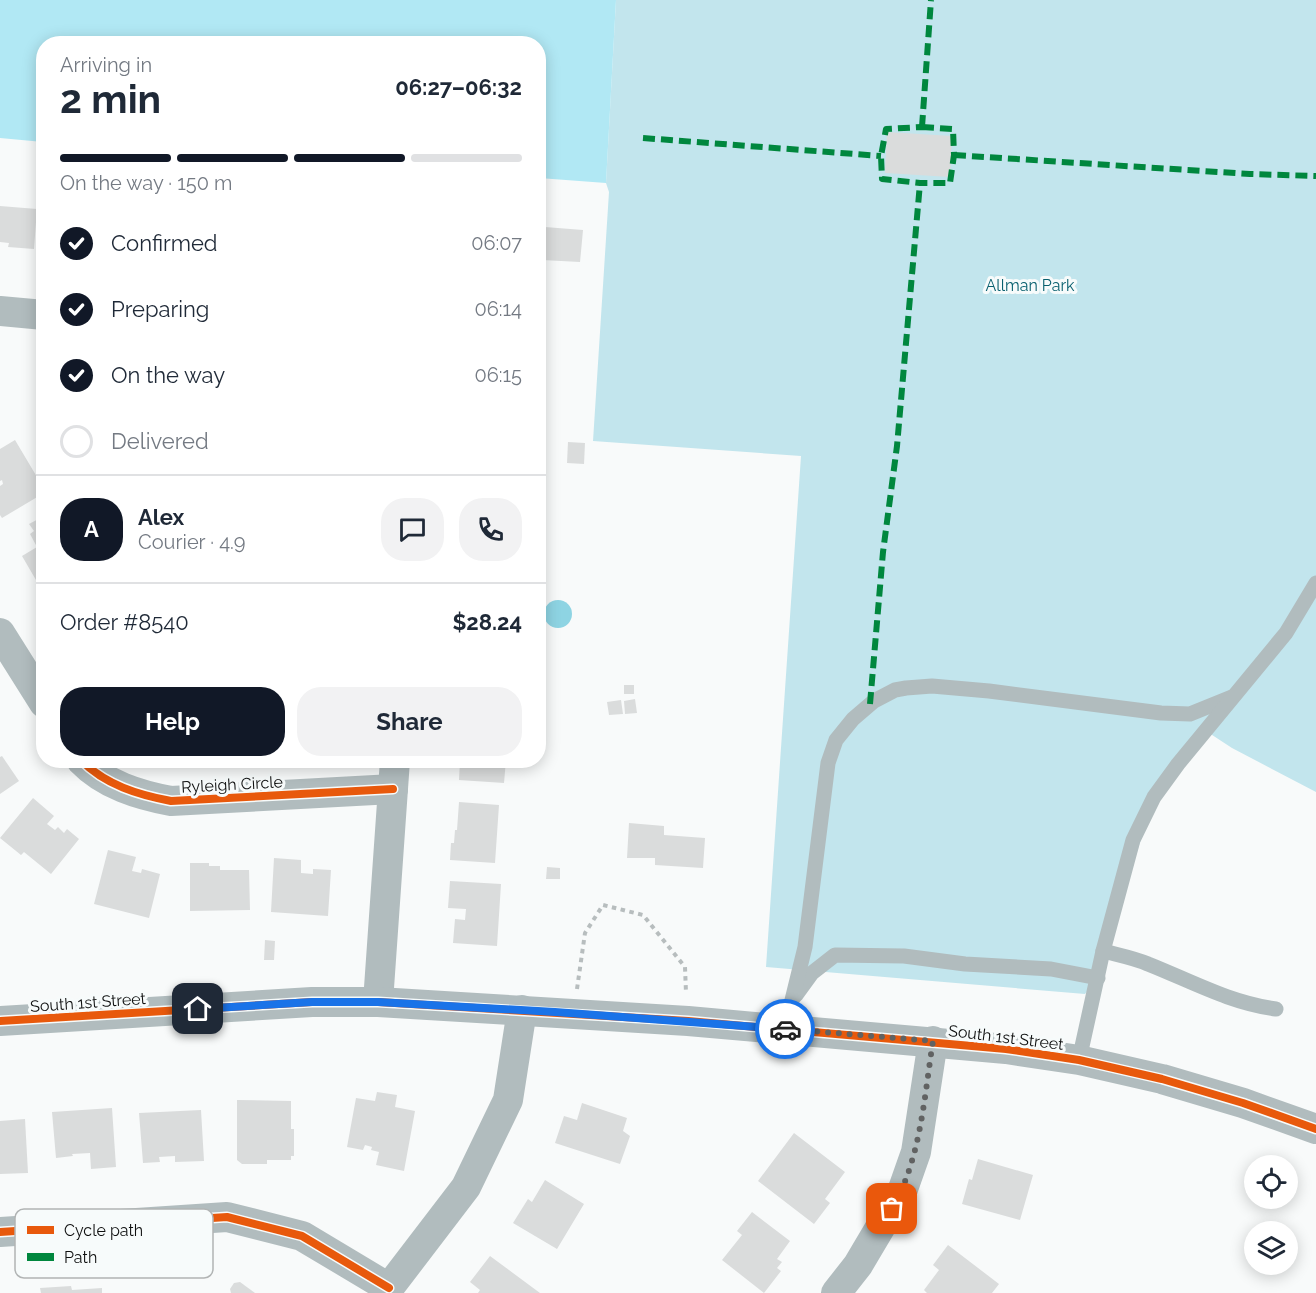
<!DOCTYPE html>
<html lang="en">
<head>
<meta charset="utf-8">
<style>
  :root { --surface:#fff; --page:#f2f2f3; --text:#1f2937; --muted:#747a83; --line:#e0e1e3; --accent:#111827 }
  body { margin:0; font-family:Raleway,sans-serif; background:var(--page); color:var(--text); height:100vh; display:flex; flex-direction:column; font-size:22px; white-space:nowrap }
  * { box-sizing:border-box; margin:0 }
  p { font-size:20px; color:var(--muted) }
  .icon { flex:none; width:33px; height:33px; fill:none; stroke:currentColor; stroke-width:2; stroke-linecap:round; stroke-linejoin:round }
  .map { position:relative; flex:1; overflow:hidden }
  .sheet { position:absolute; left:36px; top:36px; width:510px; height:732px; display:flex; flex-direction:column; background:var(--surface); border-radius:24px; box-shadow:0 3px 15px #0003 }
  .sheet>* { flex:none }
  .tools { position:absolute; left:1244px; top:1155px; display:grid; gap:12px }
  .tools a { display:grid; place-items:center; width:54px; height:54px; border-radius:50%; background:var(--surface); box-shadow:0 3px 15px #0003; font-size:30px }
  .pin { position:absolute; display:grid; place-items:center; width:51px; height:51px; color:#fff; margin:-26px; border-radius:12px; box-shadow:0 3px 9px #0006 }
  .courier { position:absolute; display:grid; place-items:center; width:60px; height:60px; margin:-30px; border:4px solid #1a73e8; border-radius:50%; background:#fff; color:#222; box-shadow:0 2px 8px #0007 }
  .headline em { font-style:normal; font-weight:700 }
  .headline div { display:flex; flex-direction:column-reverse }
  .headline { display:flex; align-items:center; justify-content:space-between; height:102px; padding:0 24px }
  h1 { font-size:39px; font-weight:700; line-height:45px }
  .bar { display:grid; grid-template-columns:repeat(4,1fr); gap:9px 6px; align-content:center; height:72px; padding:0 24px }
  .bar i { height:8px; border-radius:4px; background:var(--line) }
  .bar .selected { background:var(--accent) }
  .bar p { grid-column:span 4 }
  .line { display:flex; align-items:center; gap:15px; padding:0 24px; border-top:2px solid var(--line) }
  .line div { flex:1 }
  .round { display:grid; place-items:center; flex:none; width:63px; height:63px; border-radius:24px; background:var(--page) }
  ol { padding:0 24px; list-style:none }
  li { display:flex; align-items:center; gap:18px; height:66px }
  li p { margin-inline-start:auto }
  li .icon { padding:6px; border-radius:50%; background:var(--accent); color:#fff; stroke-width:4 }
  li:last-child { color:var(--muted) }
  li i { width:33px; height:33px; border:3px solid var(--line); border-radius:50% }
  .button { display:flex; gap:12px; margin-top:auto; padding:12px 24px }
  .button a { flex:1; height:69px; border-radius:24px; background:var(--accent); color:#fff; font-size:24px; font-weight:700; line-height:69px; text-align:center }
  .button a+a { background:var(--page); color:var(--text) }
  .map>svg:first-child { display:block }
  .green { fill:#c2e5ed }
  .forest { fill:#b1e8f4 }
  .water { fill:#8ed4e3 }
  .building { fill:#dadcdc }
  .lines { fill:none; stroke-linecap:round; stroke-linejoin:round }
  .path { stroke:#b7bdbe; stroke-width:4; stroke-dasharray:4.5 4.5; stroke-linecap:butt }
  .service { stroke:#b1bcbe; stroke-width:15 }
  .minor { stroke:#b1bcbe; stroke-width:30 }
  .quiet { stroke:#00873e; stroke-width:6; stroke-dasharray:12 6; stroke-linecap:butt }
  .cycleway-casing { stroke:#f7fbfb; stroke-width:11 }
  .cycleway { stroke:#e8590c; stroke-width:8 }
  .done { stroke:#616262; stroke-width:6; stroke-dasharray:0 10.8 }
  .route { stroke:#1a73e8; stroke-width:8 }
  .labels { text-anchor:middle; stroke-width:6; stroke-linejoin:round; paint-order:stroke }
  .park-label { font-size:16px; fill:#075f6e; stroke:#f7fbfb }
  .street-label { font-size:16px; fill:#0f1010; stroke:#f7fbfb }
  .key { fill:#f7fbfb; stroke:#b1b4b4; stroke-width:1.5 }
  .key-label { font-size:16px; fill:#0f1010 }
</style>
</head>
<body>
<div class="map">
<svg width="1316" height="1293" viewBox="0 0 1316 1293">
  <rect width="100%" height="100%" fill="#f8fafa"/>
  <!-- green -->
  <polygon class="green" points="616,0 1316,0 1316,792 1232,748 1206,731 1154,797 1098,978 1085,994 766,967 801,456 593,441 609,192 606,183"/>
  <!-- forest -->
  <polygon class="forest" points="0,0 616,0 606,183 539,178 538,44 44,44 43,142 0,138"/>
  <!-- water -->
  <circle class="water" cx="558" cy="614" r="14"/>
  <!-- building -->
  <g class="building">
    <polygon points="887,132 952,136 950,177 885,173"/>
    <polygon points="0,206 37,209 34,249 8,247 9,243 0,242"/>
    <polygon points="545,227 583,230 580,262 542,260"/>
    <polygon points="15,440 37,477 40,475 44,481 44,493 2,518 0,515 0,486 3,484 2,480 0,481 0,449"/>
    <polygon points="568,442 585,443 584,464 567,463"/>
    <polygon points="44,516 44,576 36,580 22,556 37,547 30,534 34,531 29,524"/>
    <rect x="624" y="685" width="10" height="9"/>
    <polygon points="635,699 637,713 625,714 624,701"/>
    <polygon points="621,700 623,714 609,715 607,702"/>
    <polygon points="2,756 19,781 0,794 0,757"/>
    <polygon points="460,760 506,760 504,783 459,780"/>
    <polygon points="33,798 54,816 47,824 55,830 58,827 64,833 67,829 79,839 51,874 24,852 21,855 0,838"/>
    <polygon points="459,802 499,805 495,863 450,860 451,843 454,843 455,830 457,830"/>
    <polygon points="629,823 664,826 664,835 705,838 703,868 655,865 655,858 627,858"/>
    <polygon points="108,850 136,857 132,871 141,873 142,869 160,874 149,918 94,904"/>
    <polygon points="274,858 301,860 301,873 313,874 313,869 331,870 328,916 271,912"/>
    <polygon points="190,863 209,863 209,866 220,866 220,870 249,870 250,910 190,911"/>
    <polygon points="547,867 560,868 560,879 546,879"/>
    <polygon points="450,881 501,884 497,946 453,943 455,919 465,920 466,909 448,908"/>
    <polygon points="265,940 275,941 274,960 264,960"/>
    <polygon points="377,1092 397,1095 395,1107 415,1111 404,1171 376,1165 379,1152 371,1150 372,1147 365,1145 363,1150 347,1147 356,1098 375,1101"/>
    <polygon points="237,1100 291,1101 291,1129 294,1129 294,1156 291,1156 291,1160 267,1160 267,1164 242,1164 237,1160"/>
    <polygon points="582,1103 627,1118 623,1131 630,1136 620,1164 555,1143 564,1116 577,1120"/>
    <polygon points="112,1108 116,1167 91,1169 90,1153 72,1154 73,1156 56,1158 52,1112"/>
    <polygon points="201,1110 204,1161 175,1162 175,1156 159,1157 160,1162 143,1163 139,1113"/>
    <polygon points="25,1119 28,1173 0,1174 0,1121"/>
    <polygon points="794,1133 845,1172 825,1199 830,1203 814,1224 758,1181"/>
    <polygon points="978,1159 1033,1175 1020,1220 962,1204 969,1179 972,1180"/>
    <polygon points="545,1180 584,1204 557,1249 513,1223 528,1199 532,1202"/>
    <polygon points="752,1212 790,1241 777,1259 782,1262 777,1268 781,1271 764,1293 722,1260 742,1235 737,1231"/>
    <polygon points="948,1245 999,1284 992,1293 927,1293 924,1290 939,1270 933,1265"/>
    <polygon points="490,1256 540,1293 478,1293 480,1290 470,1282"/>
    <polygon points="240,1282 255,1293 231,1293 230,1289 234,1283"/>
    <polygon points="71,1286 72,1290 102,1288 102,1293 41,1293 40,1288"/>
  </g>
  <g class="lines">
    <!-- path -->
    <polyline class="path" points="577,989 585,933 603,905 643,915 685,967 686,993"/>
    <!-- service -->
    <g class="service">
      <path d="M1103,951C1118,955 1134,958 1148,964C1191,981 1230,1003 1276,1009"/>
      <polyline points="796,995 812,973 835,955 904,956 965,964 1051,969 1098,978"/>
      <polyline points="790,1029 792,1000 805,947 828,763 836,740 853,719 874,701 895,690 906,688 932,686 989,691 1161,713 1190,714 1232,697"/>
      <polyline points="1079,1060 1103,951 1133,840 1154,797 1178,764 1286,633 1316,583"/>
    </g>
    <!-- minor -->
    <g class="minor">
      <polyline points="0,311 44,315"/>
      <polyline points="0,633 44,703"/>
      <path d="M81,760C105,785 139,795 171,801L393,789"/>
      <polyline points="378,1002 395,760"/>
      <polyline points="0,1021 312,1002 378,1002 688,1021 1006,1049 1079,1060 1162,1079 1243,1103 1316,1129"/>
      <polyline points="0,1232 227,1217 302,1236 389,1288"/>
      <polyline points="385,1293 466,1187 508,1100 522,1010"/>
      <polyline points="836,1293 858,1265 903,1189 916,1152 933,1041"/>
    </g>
    <!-- quiet -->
    <g class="quiet">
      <polygon points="922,127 953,129 954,155 950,183 920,183 882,179 881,156 886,129"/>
      <polyline points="922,127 931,0"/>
      <polyline points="643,138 881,156"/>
      <polyline points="954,155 1250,174 1316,176"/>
      <polyline points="870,704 883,552 897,446 920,183"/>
    </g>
    <!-- cycleway casing -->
    <g class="cycleway-casing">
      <g id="cycleway">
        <path d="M81,760C105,785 139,795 171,801L393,789"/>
        <polyline points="0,1021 312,1002 378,1002 688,1021 1006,1049 1079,1060 1162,1079 1243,1103 1316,1129"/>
        <polyline points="0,1232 227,1217 302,1236 389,1288"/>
      </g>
    </g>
    <!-- cycleway -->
    <use href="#cycleway" class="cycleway"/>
  </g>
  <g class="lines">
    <!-- done -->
    <path class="done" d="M785,1029L933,1041C924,1098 921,1158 892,1209"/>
    <!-- route -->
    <polyline class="route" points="198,1009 312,1002 378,1002 555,1012 785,1029"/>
  </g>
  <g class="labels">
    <!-- park labels -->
    <g class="park-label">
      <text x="1030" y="291">Allman Park</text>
    </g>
    <!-- street labels -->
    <g class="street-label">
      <text transform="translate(232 784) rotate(-3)" y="6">Ryleigh Circle</text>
      <text transform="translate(88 1002) rotate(-4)" y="6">South 1st Street</text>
      <text transform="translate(1006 1037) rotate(7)" y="6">South 1st Street</text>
    </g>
  </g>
  <!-- legend -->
  <rect x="15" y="1209" width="198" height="69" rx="9" class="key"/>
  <rect x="27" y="1226" width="27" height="8" fill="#e8590c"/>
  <rect x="27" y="1253" width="27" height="8" fill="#00873e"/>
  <g class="key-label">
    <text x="64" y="1236">Cycle path</text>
    <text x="64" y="1263">Path</text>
  </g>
</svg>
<div class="tools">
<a><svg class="icon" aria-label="locate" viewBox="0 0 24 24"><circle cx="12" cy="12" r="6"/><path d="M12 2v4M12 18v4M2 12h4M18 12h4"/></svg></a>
<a><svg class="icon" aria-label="layers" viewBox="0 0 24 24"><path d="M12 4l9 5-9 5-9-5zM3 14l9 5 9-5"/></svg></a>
</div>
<div class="pin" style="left:892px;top:1209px;background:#ea580c"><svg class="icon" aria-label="bag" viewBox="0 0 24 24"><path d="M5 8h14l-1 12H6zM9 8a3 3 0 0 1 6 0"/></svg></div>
<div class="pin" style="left:198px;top:1009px;background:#1f2937"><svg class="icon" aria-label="home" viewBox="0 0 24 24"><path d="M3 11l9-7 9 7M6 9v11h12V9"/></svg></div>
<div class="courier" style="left:785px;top:1029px"><svg class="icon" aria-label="car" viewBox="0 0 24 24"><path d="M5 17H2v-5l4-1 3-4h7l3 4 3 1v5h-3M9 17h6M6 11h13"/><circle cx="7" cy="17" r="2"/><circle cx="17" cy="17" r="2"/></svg></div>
<section class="sheet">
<div class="headline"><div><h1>2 min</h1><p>Arriving in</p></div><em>06:27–06:32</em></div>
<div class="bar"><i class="selected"></i><i class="selected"></i><i class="selected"></i><i></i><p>On the way · 150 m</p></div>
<ol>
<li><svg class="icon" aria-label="check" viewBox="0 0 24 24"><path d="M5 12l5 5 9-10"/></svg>Confirmed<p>06:07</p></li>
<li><svg class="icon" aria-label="check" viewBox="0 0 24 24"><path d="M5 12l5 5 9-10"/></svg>Preparing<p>06:14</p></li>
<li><svg class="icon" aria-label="check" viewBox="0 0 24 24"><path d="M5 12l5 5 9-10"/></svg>On the way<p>06:15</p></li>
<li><i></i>Delivered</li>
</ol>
<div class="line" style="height:108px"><b class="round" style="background:var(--accent);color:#fff">A</b><div><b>Alex</b><p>Courier · 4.9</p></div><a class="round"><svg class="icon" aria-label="chat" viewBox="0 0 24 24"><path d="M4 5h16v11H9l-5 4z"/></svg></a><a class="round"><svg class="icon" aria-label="phone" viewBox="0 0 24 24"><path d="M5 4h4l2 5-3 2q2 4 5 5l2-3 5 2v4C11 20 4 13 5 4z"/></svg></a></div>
<div class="line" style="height:78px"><div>Order #8540</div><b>$28.24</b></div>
<div class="button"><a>Help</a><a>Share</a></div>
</section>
</div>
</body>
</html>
